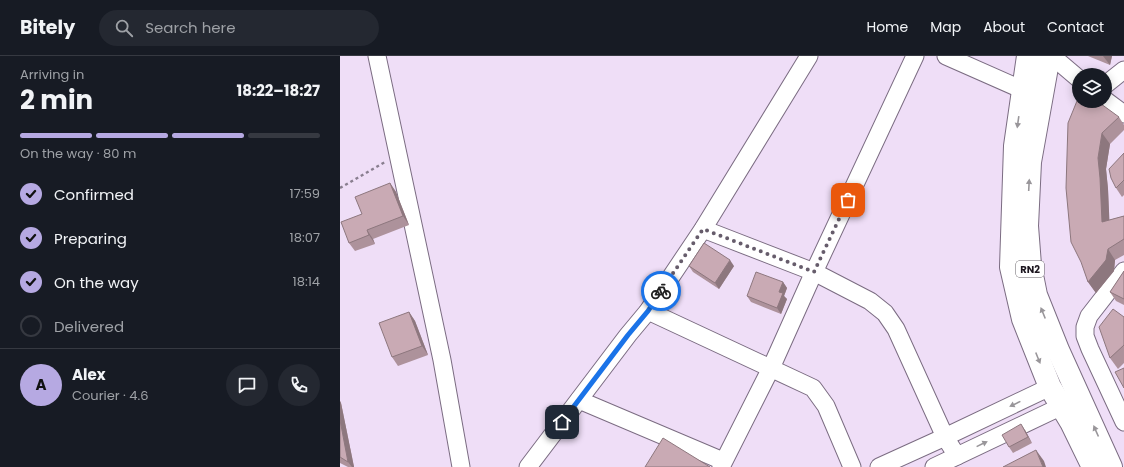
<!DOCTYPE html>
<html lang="en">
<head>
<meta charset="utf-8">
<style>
  :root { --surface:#171b24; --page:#242831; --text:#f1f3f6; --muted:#9ea1a6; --line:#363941; --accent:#b6a9e2 }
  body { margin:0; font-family:Poppins,sans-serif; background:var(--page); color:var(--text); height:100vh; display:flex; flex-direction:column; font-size:15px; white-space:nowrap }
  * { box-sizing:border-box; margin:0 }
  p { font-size:13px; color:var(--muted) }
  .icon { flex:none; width:22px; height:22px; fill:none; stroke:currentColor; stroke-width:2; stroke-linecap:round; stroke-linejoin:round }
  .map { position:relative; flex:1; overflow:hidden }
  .side { display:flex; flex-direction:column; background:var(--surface); width:340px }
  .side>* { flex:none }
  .fabs { position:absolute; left:732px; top:12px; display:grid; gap:8px }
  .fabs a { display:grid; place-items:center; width:40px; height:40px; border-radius:50%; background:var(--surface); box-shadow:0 2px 10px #0003; font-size:20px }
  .pin { position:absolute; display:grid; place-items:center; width:34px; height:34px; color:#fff; margin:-17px; border-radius:8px; box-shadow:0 2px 6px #0006 }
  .courier { position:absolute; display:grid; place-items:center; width:40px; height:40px; margin:-20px; border:3px solid #1a73e8; border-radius:50%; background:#fff; color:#222; box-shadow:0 1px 5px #0007 }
  .overview em { font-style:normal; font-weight:700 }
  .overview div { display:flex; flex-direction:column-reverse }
  .overview { display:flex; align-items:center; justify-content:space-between; height:68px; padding:0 20px }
  h1 { font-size:26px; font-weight:700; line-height:30px }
  .bar { display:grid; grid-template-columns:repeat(4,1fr); gap:6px 4px; align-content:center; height:48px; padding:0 20px }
  .bar i { height:5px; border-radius:3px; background:var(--line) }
  .bar .selected { background:var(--accent) }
  .bar p { grid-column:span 4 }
  .line { display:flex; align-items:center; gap:10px; padding:0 20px; border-top:1px solid var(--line) }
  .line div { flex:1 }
  .round { display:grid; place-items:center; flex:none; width:42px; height:42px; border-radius:21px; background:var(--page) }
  ol { padding:0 20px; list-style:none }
  li { display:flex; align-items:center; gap:12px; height:44px }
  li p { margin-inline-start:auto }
  li .icon { padding:4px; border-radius:50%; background:var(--accent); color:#111; stroke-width:4 }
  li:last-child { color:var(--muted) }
  li i { width:22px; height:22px; border:2px solid var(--line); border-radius:50% }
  header { display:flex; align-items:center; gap:24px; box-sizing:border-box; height:56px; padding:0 20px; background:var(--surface); border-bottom:1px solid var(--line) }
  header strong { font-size:19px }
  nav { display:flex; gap:22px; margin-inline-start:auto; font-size:14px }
  .search { width:280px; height:36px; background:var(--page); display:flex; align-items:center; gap:10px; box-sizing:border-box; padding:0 14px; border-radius:22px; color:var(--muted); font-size:15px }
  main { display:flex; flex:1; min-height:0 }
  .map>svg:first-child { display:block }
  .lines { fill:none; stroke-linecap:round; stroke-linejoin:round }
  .minor-casing { stroke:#7b6c82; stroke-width:19 }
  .trunk-casing { stroke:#7b6c82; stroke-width:24 }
  .path { stroke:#897e8f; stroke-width:2.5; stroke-dasharray:3 3; stroke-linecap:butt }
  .minor { stroke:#fff; stroke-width:17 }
  .trunk { stroke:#fff; stroke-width:22 }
  .wall { fill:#ad929b }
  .shaded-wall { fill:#8d777e }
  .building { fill:#c9aab4; stroke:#8d777e }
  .oneway { fill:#99969a }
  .done { stroke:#665c6b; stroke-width:4; stroke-dasharray:0 7.2 }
  .route { stroke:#1a73e8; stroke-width:5 }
  .labels { text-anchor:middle; stroke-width:3; stroke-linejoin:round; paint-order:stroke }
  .shield { fill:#fff; stroke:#605c62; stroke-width:1 }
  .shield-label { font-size:10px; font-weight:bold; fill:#1c161f }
</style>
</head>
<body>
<header>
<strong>Bitely</strong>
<div class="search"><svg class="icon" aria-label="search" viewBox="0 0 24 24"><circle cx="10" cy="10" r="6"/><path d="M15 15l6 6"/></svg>Search here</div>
<nav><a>Home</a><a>Map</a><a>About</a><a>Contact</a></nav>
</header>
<main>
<section class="side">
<div class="overview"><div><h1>2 min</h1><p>Arriving in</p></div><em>18:22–18:27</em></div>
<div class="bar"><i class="selected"></i><i class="selected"></i><i class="selected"></i><i></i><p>On the way · 80 m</p></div>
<ol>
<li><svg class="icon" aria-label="check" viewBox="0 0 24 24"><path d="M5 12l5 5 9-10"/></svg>Confirmed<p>17:59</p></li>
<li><svg class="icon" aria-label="check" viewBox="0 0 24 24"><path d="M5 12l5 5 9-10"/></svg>Preparing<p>18:07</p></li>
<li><svg class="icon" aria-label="check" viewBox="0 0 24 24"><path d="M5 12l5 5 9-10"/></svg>On the way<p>18:14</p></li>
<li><i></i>Delivered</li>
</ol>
<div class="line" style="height:72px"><b class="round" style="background:var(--accent);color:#111">A</b><div><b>Alex</b><p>Courier · 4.6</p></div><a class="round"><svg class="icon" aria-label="chat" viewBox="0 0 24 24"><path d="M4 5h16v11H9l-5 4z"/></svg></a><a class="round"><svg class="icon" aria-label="phone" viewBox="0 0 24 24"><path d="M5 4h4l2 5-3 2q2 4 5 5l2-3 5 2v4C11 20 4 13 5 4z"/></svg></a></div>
</section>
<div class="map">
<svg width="784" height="411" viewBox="0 0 784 411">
  <rect width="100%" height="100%" fill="#efdef7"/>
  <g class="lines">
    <!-- minor casing -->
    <g class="minor-casing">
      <g id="minor">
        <polyline points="37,0 102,304 121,411"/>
        <polyline points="606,0 683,34"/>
        <polyline points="712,0 739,23"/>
        <polyline points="765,29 784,14"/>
        <polyline points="765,44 784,58"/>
        <polyline points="363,173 474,216 530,245 545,257 556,273 605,381 617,400"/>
        <polyline points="784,215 749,260 745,271 745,280 750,293 784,366"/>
        <polyline points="308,255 473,332 486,350 512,411"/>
        <polyline points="239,344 383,405"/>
        <polyline points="188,411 288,279 308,255 363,173 469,0"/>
        <polyline points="381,411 431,312 474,216 575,0"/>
        <polyline points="539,411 605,381 710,331"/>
        <polyline points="594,411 722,350"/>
      </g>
    </g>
    <!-- trunk casing -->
    <g class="trunk-casing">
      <g id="trunk">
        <polyline points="688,0 675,90 671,211 683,263 710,331 731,366 753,411"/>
        <polyline points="709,0 690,106 687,170 690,209 696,239 718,294 771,411"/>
      </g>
    </g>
    <!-- path -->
    <polyline class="path" points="0,132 45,106"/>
    <!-- minor -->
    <use href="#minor" class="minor"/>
    <!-- trunk -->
    <use href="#trunk" class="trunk"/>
  </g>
  <!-- wall -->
  <g class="wall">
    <polygon points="748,0 772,0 770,9"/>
    <polygon points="779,61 784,69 784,74 770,88 766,113 768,133 769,164 784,160 784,199 775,204 774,215 756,237 748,226 728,67"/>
    <polygon points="784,97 784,139 782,141 776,132"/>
    <polygon points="50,127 56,136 69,169 33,183 35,188 15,195 9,187"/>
    <polygon points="349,210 394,210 379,233 353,216"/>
    <polygon points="784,215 784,249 776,245 770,236"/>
    <polygon points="443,226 447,232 444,240 447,243 441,258 411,246 407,240"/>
    <polygon points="69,256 75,265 88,299 58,310 52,301"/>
    <polygon points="784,261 784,307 778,313 770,302"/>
    <polygon points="0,345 1,347 14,411 8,411 0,407"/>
    <polygon points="685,374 692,387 673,397 669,391"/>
  </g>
  <!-- shaded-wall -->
  <g class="shaded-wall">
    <polygon points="763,0 772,0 770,9"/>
    <polygon points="762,77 770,88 766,113 768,133 770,177 762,166 758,102"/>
    <polygon points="50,127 56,136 69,169 63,160"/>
    <polygon points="27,174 33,183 35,188 29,179"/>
    <polygon points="768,193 775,204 774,215 756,237 748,226"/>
    <polygon points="390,204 394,210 379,233 375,227"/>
    <polygon points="443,226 447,232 444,240 447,243 441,258 437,252 439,236"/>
    <polygon points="69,256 75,265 88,299 82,290"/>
    <polygon points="0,345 1,347 14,411 12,411 8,406 0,364"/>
    <polygon points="681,368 685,374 692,387 688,381"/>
    <polygon points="696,394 704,405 706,411 703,411"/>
  </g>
  <!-- building -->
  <g class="building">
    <polygon points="739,40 739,45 757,45 779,61 762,77 758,102 760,122 762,166 784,160 784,183 768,193 766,204 748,226 741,206 731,186 726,132 728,67"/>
    <polygon points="784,97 784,124 776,132 771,122 769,113"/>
    <polygon points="50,127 63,160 27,174 29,179 9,187 1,166 22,158 15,141"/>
    <polygon points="364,187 390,204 375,227 349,210"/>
    <polygon points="784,215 784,243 770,236"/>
    <polygon points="416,216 443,226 439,236 443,237 437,252 407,240"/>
    <polygon points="773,253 784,261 784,289 770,302 759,271"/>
    <polygon points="69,256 82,290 52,301 39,267"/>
    <polygon points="784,312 784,332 775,316"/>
    <polygon points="0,364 8,406 0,401"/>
    <polygon points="681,368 688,381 669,391 662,379"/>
    <polygon points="323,382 370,411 305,411"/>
    <polygon points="696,394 703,411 663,411"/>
  </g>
  <!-- one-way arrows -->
  <defs><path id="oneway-solid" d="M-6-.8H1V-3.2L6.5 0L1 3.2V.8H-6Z"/></defs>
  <g class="oneway">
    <use href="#oneway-solid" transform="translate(678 66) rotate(98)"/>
    <use href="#oneway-solid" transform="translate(689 129) rotate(-87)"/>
    <use href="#oneway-solid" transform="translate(703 257) rotate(-112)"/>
    <use href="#oneway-solid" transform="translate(698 302) rotate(68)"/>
    <use href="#oneway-solid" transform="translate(675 348) rotate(154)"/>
    <use href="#oneway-solid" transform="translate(756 375) rotate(-114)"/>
    <use href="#oneway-solid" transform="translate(642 388) rotate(-26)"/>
  </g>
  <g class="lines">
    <!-- done -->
    <polyline class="done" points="321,235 363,173 474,216 508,144"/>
    <!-- route -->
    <polyline class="route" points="222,366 288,279 308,255 321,235"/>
  </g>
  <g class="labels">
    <!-- shield labels -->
    <rect class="shield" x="676" y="205" width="28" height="16" rx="3"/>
    <g class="shield-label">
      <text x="690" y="217">RN2</text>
    </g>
  </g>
</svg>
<div class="fabs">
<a><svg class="icon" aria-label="layers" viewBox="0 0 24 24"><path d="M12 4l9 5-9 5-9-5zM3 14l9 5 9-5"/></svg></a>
</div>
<div class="pin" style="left:508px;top:144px;background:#ea580c"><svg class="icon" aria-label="bag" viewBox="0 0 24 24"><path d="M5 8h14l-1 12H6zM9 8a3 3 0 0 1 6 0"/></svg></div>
<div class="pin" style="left:222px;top:366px;background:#1f2937"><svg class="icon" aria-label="home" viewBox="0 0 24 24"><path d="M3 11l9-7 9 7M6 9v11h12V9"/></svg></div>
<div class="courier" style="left:321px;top:235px"><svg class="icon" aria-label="bike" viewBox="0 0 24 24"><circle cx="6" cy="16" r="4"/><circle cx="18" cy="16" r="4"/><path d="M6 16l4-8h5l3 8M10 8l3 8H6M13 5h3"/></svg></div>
</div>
</main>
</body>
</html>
